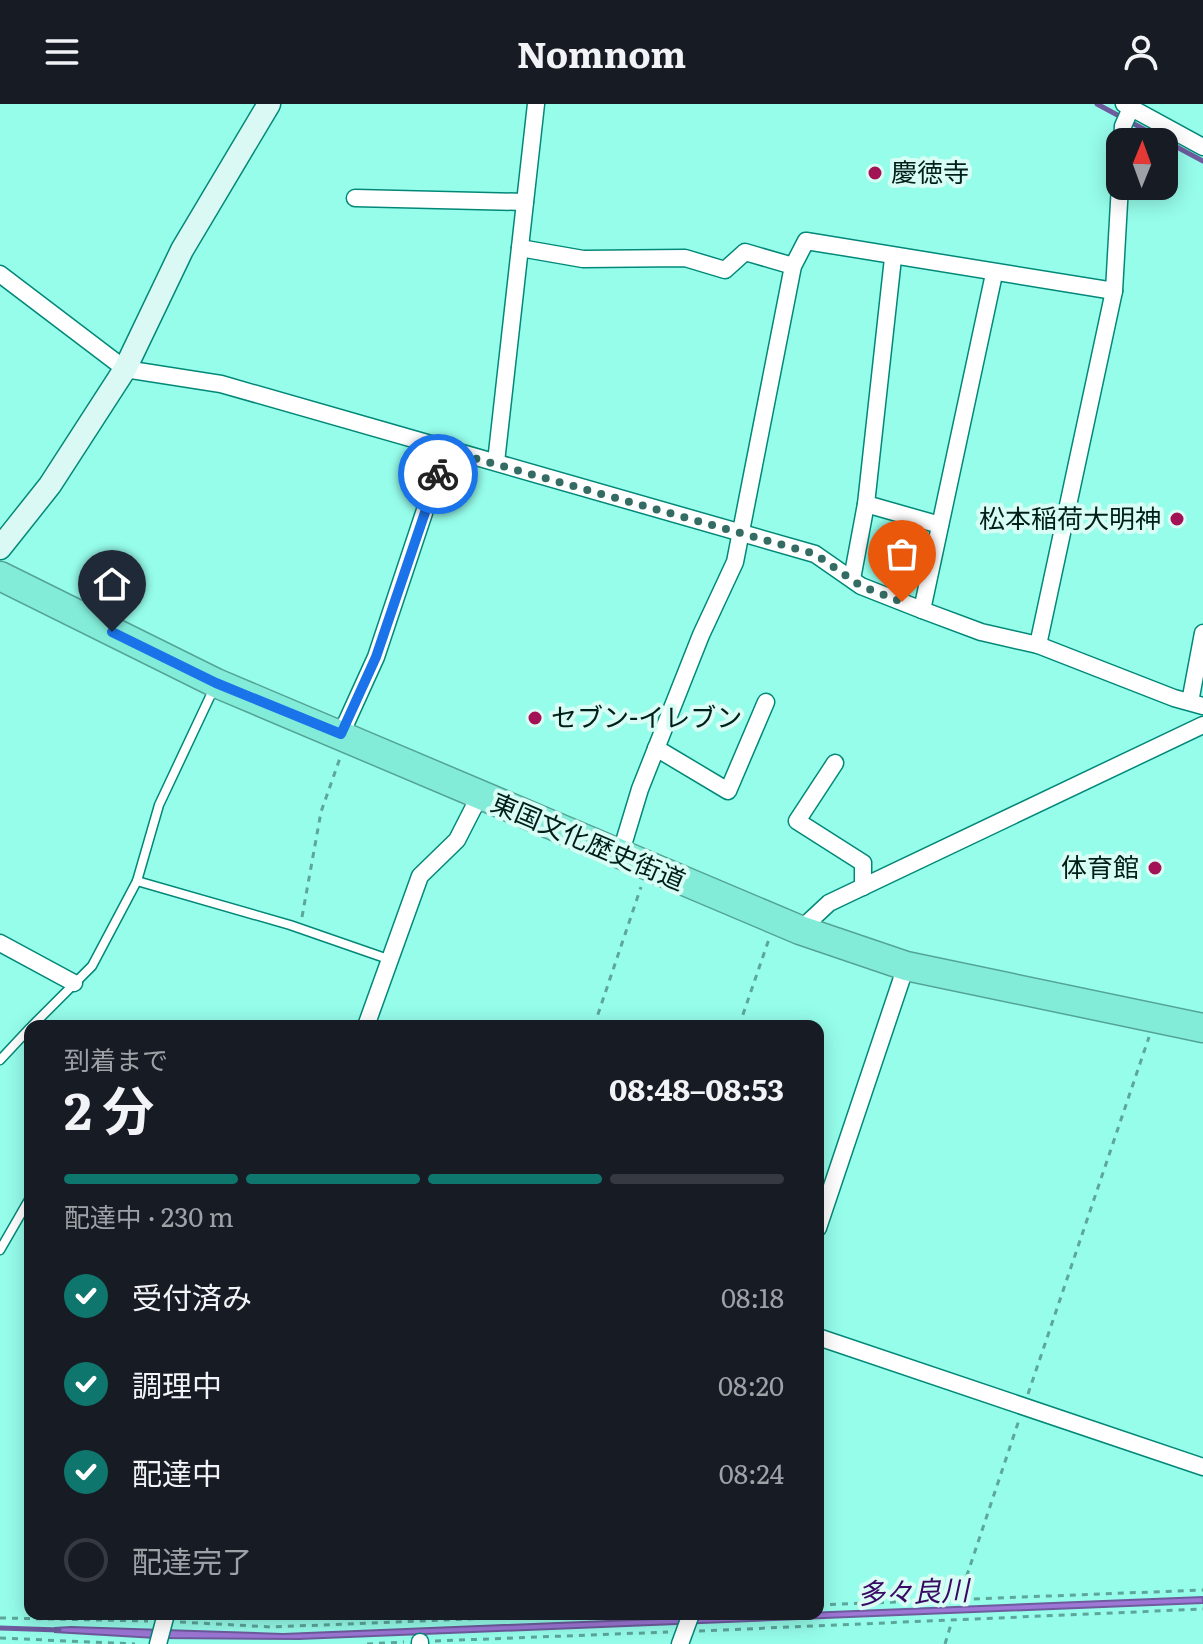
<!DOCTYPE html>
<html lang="ja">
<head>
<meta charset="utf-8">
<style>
  :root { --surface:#171b24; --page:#20242c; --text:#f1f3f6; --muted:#9ea1a6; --line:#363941; --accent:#0f766e }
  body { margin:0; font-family:Literata,"Noto Sans JP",serif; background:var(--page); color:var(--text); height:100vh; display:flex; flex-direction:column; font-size:30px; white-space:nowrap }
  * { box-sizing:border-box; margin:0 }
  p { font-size:26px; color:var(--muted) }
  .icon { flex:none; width:44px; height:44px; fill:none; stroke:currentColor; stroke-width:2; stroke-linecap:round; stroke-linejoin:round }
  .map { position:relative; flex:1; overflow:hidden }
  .panel { position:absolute; left:24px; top:916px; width:800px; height:600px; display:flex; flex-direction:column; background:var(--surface); border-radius:16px; box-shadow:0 4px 20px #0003 }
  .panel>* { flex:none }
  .needle { width:52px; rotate:1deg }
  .controls { position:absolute; left:1106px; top:24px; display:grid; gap:16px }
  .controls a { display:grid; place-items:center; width:72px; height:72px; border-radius:16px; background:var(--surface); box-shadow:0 4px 20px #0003; font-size:40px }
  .pin { position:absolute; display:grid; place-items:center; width:68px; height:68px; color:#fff; margin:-82px -34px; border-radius:50% 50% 50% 0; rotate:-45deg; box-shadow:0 0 8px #0007 }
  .pin .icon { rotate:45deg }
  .courier { position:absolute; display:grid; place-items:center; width:80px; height:80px; margin:-40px; border:6px solid #1a73e8; border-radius:50%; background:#fff; color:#222; box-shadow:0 2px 10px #0007 }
  .overview em { font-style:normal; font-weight:700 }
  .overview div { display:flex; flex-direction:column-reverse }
  .overview { display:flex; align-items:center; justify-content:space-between; height:136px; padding:0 40px }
  h1 { font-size:52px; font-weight:700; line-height:60px }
  .bar { display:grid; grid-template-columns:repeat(4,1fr); gap:12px 8px; align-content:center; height:96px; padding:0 40px }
  .bar i { height:10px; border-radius:6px; background:var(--line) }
  .bar .selected { background:var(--accent) }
  .bar p { grid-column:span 4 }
  ol { padding:0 40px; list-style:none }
  li { display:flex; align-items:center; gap:24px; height:88px }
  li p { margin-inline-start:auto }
  li .icon { padding:8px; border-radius:50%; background:var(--accent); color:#fff; stroke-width:4 }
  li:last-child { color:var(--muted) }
  li i { width:44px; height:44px; border:4px solid var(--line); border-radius:50% }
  header { display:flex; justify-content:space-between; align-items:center; height:104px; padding:0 40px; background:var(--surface); font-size:36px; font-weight:700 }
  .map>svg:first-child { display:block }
  .water { fill:#9d76d6; stroke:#6e5c9e; stroke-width:2 }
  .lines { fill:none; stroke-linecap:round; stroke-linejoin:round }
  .stream { stroke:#6e5c9e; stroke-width:5 }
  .lane-casing { stroke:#028878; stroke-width:11 }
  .street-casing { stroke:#028878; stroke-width:19 }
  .secondary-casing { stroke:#028878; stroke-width:25 }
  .highway-casing { stroke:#54a496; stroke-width:31 }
  .path { stroke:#5ca69a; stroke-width:3; stroke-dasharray:6 6; stroke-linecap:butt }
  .lane { stroke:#fff; stroke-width:8 }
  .street { stroke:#fff; stroke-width:16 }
  .secondary { stroke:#daf9f4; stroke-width:22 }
  .highway { stroke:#82ecd9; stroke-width:28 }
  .done { stroke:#346c63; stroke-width:8; stroke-dasharray:0 14.4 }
  .route { stroke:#1a73e8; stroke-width:10 }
  .poi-dot { fill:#a31254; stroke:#d8fdf5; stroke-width:3 }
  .labels { text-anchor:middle; stroke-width:8; stroke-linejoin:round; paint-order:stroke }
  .poi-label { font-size:26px; fill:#001e1a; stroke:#d8fdf5; text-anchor:start }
  .street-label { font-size:26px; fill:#001e1a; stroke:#d8fdf5 }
  .water-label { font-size:28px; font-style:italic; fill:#390a63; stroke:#d8fdf5 }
</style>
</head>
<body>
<header><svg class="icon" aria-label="menu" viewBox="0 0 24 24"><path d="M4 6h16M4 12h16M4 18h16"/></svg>Nomnom<svg class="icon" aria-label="person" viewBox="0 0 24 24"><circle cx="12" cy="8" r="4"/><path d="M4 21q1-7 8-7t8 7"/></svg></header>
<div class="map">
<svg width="1203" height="1540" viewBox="0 0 1203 1540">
  <rect width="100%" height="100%" fill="#96fdeb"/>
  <!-- water -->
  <polygon class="water" points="1203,1493 1203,1499 299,1535 156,1534 55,1528 55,1524 71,1523 283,1530"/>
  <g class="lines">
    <!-- stream -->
    <g class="stream">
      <polyline points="1097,0 1203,57"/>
      <polyline points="0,1524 59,1526"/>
    </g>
    <!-- lane casing -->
    <g class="lane-casing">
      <g id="lane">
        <polyline points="137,777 290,821 388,855"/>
        <polyline points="32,922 92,862 137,777 159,701 215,582"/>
        <polyline points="0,956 30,924"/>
        <polyline points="0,1146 30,1094"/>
      </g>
    </g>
    <!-- street casing -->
    <g class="street-casing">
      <g id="street">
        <polyline points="1124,0 1203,43"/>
        <polyline points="1122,38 1123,22 1131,4"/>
        <polyline points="355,94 525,98"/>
        <polyline points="520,144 583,155 685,154 725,166 745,148 793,162"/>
        <polyline points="893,154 866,400 940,421"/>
        <polyline points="0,170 125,265 221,280 815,450 861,482 922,506 981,528 1038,541 1174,594 1203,602"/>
        <polyline points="496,358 536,0"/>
        <polyline points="852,475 866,400"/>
        <polyline points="922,506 994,170"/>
        <polyline points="1038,541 1114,187 1120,81"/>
        <polyline points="1190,598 1203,529"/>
        <polyline points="341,630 376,553 445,346"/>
        <polyline points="656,644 728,687 766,598"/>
        <polyline points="835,659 797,717 863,759 863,783"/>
        <polyline points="620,751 640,685 701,531 735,458 793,162 806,137 1114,187"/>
        <polyline points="800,826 829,799 1203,621"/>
        <polyline points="0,839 74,879"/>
        <polyline points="366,922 420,772 457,736 480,691"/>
        <polyline points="818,1124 906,862"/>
        <polyline points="818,1233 1203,1363"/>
        <polyline points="158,1540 166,1510"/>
        <polyline points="420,1540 420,1538"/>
        <polyline points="680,1540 691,1510"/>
      </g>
    </g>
    <!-- secondary casing -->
    <g class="secondary-casing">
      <polyline id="secondary" points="0,444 50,381 125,265 182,146 269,0"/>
    </g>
    <!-- highway casing -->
    <g class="highway-casing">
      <polyline id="highway" points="0,472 216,579 800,826 906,862 1203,924"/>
    </g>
    <!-- path -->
    <g class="path">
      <polyline points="302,813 321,708 340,654"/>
      <polyline points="594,922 641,783"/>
      <polyline points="739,922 769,835"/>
      <polyline points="1028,1290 1149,933"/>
      <polyline points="959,1495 1019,1316"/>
      <polyline points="818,1501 1203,1486"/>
      <polyline points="0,1514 148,1517"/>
      <polyline points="180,1518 272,1523 591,1510"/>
      <polyline points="699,1527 1203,1505"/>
      <polyline points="0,1534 135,1540"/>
      <polyline points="435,1537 668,1528"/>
      <polyline points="367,1540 404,1538"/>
      <polyline points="945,1540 952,1517"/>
    </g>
    <!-- lane -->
    <use href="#lane" class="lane"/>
    <!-- street -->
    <use href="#street" class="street"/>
    <!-- secondary -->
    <use href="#secondary" class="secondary"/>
    <!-- highway -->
    <use href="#highway" class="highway"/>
  </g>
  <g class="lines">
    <!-- done -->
    <polyline class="done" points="438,370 445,346 815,450 861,482 902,498"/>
    <!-- route -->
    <polyline class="route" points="112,528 216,579 341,630 376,553 438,370"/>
  </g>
  <!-- markers -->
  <g class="poi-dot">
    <circle cx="875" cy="69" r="8"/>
    <circle cx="1177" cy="415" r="8"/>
    <circle cx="535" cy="614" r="8"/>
    <circle cx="1155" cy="764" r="8"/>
  </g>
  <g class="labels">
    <!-- poi labels -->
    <g class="poi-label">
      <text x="891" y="78">慶徳寺</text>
      <text x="1161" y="424" text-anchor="end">松本稲荷大明神</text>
      <text x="551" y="623">セブン-イレブン</text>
      <text x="1139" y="773" text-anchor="end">体育館</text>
    </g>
    <!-- street labels -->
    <g class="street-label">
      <text transform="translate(588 738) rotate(23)" y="9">東国文化歴史街道</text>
    </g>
    <!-- water labels -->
    <g class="water-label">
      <text transform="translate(913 1488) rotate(-2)" y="10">多々良川</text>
    </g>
  </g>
</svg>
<div class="controls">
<a><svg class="needle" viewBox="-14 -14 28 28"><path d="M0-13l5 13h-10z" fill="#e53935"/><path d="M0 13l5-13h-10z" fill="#9ea1a6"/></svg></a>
</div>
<div class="pin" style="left:902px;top:498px;background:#ea580c"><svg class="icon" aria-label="bag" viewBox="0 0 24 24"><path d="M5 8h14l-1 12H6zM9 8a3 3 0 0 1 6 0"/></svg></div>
<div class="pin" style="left:112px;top:528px;background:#1f2937"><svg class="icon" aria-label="home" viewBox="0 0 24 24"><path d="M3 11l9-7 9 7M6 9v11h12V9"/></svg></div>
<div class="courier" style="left:438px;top:370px"><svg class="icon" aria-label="bike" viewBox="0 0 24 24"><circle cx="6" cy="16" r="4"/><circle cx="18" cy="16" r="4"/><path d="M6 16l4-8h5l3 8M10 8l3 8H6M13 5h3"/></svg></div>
<section class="panel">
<div class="overview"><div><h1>2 分</h1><p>到着まで</p></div><em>08:48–08:53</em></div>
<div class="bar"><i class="selected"></i><i class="selected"></i><i class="selected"></i><i></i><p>配達中 · 230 m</p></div>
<ol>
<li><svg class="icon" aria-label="check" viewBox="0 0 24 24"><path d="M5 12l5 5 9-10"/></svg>受付済み<p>08:18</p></li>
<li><svg class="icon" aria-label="check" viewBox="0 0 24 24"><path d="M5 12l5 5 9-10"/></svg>調理中<p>08:20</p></li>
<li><svg class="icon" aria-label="check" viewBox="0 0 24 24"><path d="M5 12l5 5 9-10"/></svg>配達中<p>08:24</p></li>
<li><i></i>配達完了</li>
</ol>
</section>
</div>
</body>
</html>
